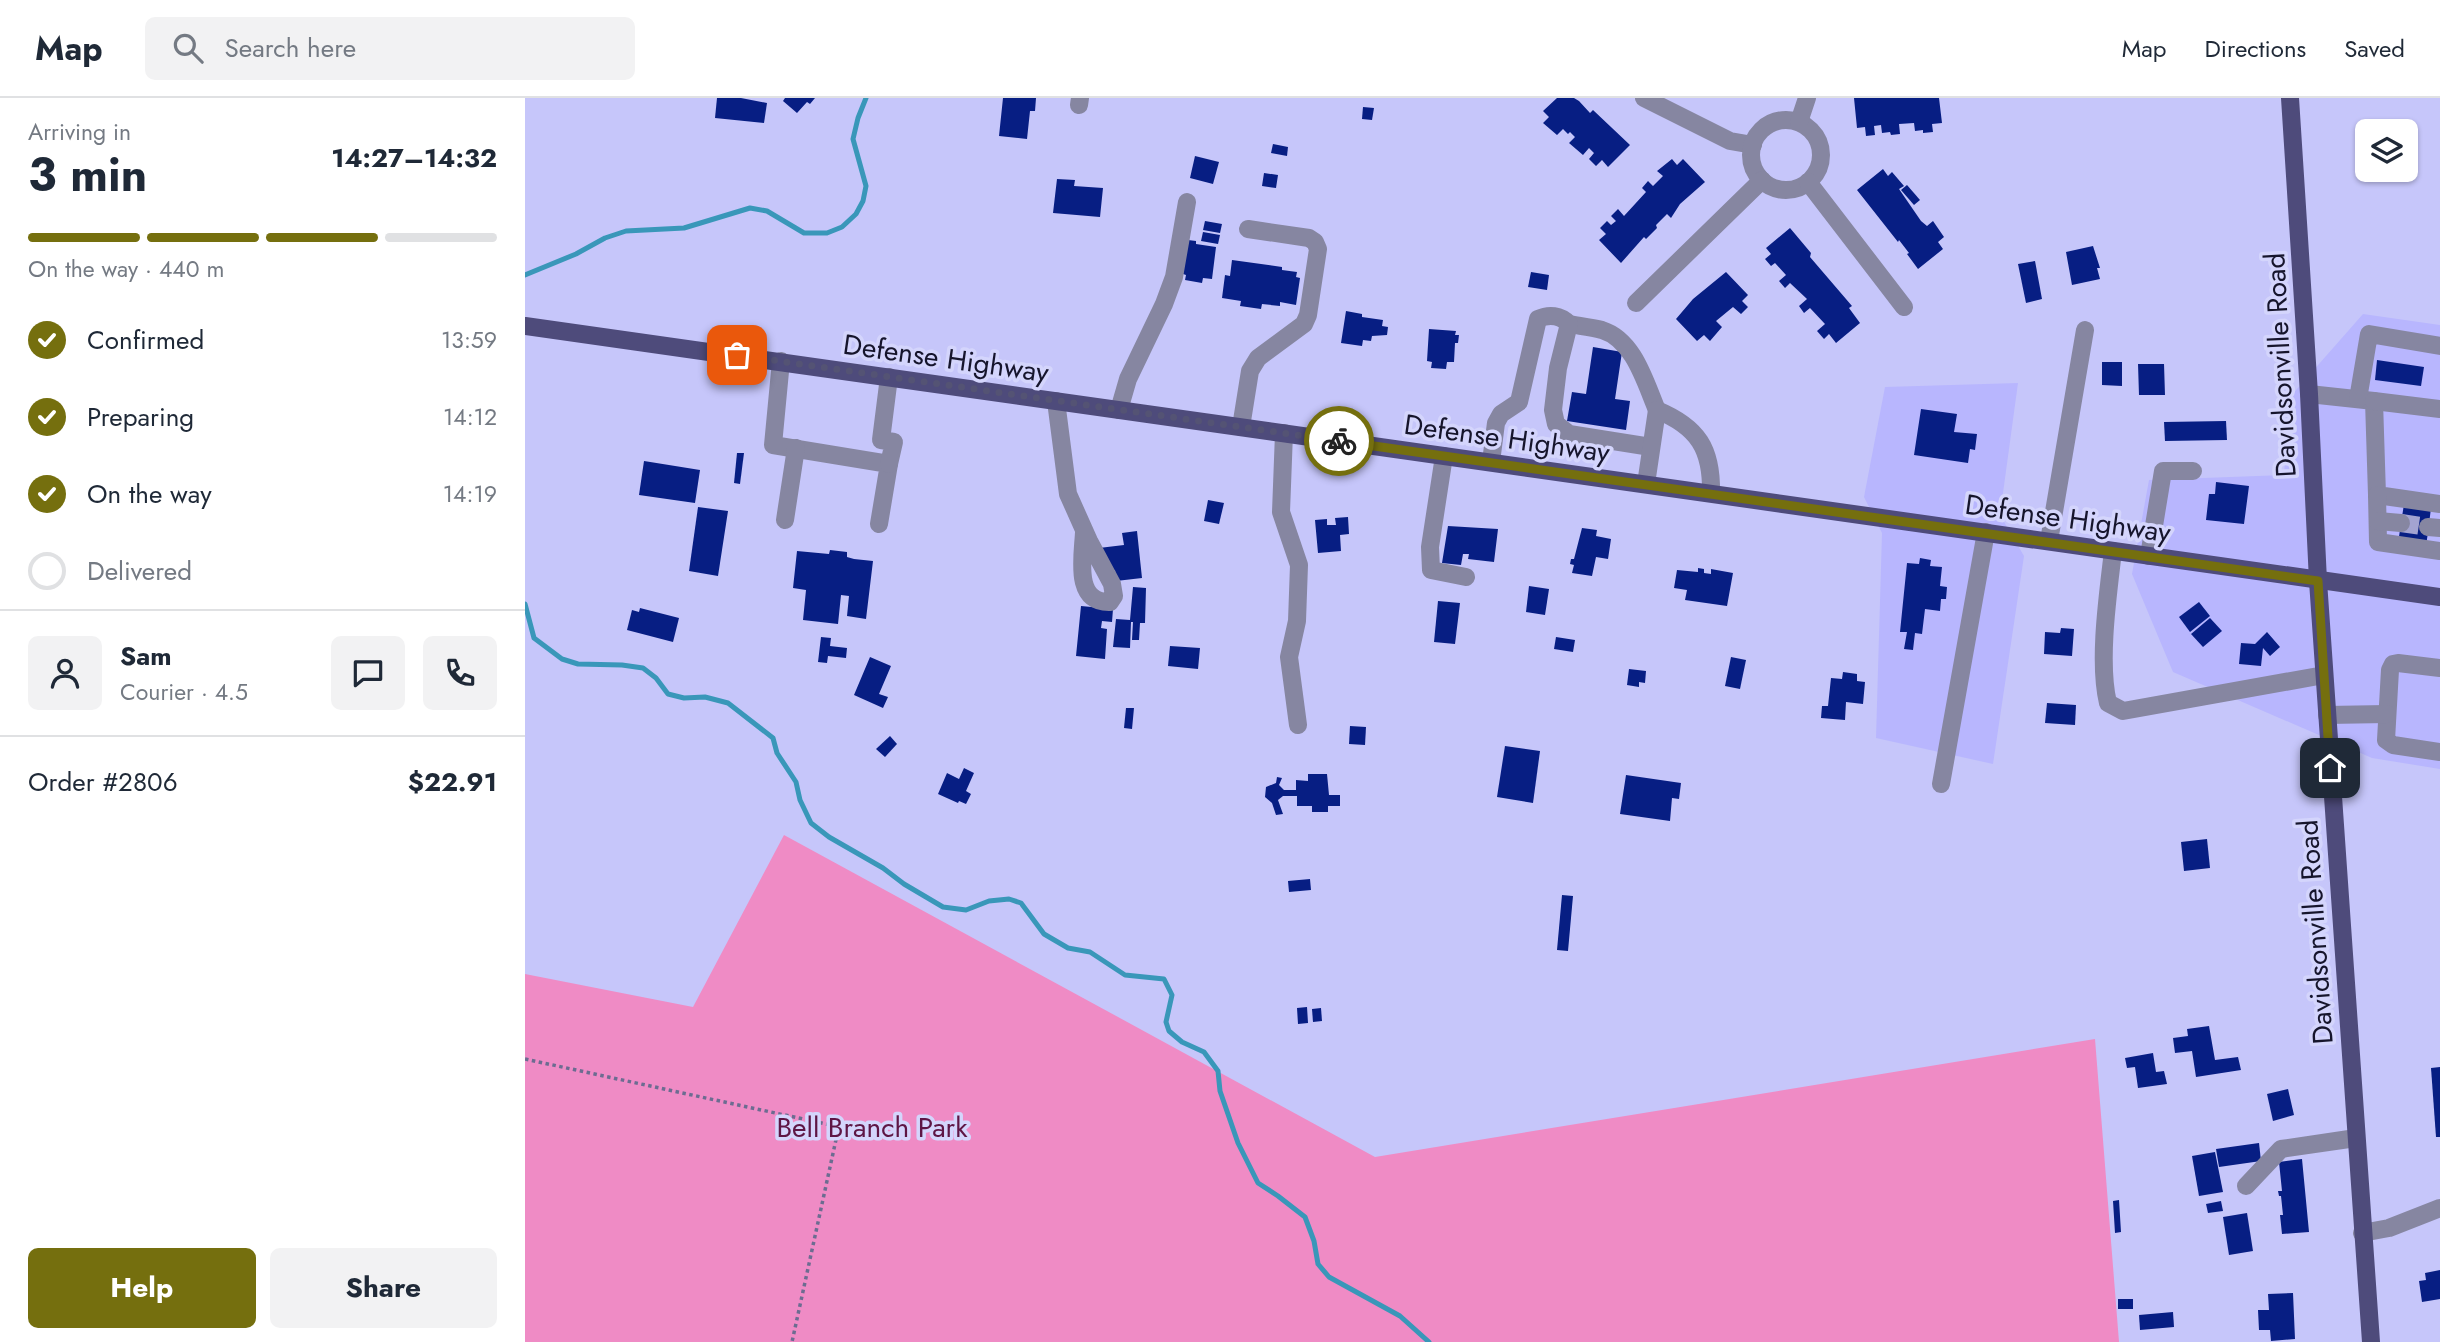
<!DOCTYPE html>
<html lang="en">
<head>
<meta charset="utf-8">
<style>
  :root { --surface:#fff; --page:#f2f2f3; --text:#1f2937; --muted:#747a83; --line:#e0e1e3; --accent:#756f0e }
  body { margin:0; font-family:Jost,sans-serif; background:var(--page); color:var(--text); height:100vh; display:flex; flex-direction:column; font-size:26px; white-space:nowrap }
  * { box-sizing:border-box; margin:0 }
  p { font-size:23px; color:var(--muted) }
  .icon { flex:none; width:38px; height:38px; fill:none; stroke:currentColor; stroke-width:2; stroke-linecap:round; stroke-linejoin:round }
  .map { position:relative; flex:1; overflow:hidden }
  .panel { display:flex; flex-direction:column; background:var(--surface); width:525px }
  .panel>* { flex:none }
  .controls { position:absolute; left:1830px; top:21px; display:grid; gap:14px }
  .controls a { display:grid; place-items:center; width:63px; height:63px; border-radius:10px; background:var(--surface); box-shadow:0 2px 5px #0004; font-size:35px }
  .pin { position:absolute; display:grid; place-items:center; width:60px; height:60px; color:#fff; margin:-30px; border-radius:14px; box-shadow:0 4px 10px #0006 }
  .courier { position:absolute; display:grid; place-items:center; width:70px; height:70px; margin:-35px; border:5px solid #756f0e; border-radius:50%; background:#fff; color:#222; box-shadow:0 2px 9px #0007 }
  .overview em { font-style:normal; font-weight:700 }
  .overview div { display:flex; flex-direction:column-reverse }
  .overview { display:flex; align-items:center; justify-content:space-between; height:119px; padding:0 28px }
  h1 { font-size:46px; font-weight:700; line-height:52px }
  .bar { display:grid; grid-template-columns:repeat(4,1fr); gap:10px 7px; align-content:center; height:84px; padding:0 28px }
  .bar i { height:9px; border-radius:5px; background:var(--line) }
  .bar .current { background:var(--accent) }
  .bar p { grid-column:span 4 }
  .line { display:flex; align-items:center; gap:18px; padding:0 28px; border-top:2px solid var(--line) }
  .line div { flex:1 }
  .round { display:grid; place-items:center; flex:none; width:74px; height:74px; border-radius:10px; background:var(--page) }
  ol { padding:0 28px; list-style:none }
  li { display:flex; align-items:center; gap:21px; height:77px }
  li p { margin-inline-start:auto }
  li .icon { padding:7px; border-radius:50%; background:var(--accent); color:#fff; stroke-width:4 }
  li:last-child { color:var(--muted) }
  li i { width:38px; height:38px; border:4px solid var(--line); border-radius:50% }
  .primary-button { display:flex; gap:14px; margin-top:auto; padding:14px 28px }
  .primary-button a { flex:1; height:80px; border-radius:10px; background:var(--accent); color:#fff; font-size:28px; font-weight:700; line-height:80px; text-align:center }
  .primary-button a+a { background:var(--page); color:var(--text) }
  header { display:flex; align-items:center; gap:42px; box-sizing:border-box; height:98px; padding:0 35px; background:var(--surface); border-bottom:2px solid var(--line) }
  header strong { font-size:33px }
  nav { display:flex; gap:38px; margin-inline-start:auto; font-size:24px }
  .search { width:490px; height:63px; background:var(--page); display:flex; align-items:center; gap:18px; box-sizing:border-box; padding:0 24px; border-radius:10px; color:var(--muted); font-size:26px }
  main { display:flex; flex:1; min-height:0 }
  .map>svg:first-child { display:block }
  .built { fill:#b8b6fe }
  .green { fill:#ef8bc5 }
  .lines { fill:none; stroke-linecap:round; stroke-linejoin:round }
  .stream { stroke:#3997b9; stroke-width:5 }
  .building { fill:#071e83 }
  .minor-tunnel { stroke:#a3a3d1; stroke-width:18; stroke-dasharray:18 9; stroke-linecap:butt }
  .path { stroke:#6c6c91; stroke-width:3.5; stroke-dasharray:3.5 3.5; stroke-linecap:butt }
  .minor { stroke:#8686a1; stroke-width:18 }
  .major { stroke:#4e4b7b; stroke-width:18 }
  .done { stroke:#545374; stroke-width:7; stroke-dasharray:0 12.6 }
  .route { stroke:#756f0e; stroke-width:9 }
  .labels { text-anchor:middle; stroke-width:7; stroke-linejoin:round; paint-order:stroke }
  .street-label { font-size:28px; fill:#16152c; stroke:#d4d5fc }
  .park-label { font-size:28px; fill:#5e1545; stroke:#d4d5fc }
</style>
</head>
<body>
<header>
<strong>Map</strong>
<div class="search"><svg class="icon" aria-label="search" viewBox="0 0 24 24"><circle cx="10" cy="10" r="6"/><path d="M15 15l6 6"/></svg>Search here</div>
<nav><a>Map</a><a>Directions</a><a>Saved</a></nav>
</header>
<main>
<section class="panel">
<div class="overview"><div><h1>3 min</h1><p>Arriving in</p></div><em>14:27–14:32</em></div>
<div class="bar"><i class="current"></i><i class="current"></i><i class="current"></i><i></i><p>On the way · 440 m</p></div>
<ol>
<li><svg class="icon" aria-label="check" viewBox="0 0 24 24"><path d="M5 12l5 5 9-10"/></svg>Confirmed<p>13:59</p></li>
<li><svg class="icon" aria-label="check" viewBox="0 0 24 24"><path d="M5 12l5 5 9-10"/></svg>Preparing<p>14:12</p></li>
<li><svg class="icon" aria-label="check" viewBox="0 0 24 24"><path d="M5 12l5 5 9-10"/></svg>On the way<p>14:19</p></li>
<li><i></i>Delivered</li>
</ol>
<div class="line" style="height:126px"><a class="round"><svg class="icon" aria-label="person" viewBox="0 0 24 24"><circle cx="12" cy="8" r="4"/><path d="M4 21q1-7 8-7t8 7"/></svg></a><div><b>Sam</b><p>Courier · 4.5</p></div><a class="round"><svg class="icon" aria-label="chat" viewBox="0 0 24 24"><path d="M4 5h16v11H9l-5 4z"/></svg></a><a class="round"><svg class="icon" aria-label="phone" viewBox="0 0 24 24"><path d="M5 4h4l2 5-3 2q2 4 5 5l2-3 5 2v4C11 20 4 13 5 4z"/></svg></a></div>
<div class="line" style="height:91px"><div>Order #2806</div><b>$22.91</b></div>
<div class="primary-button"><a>Help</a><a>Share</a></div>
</section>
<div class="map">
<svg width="1915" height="1244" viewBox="0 0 1915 1244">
  <rect width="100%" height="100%" fill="#c6c6fa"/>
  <!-- built -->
  <g class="built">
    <polygon points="1838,216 1915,227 1915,671 1847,660 1648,574 1607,476 1624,382 1759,377 1764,300"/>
    <polygon points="1493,285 1475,417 1499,458 1468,666 1351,640 1357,435 1339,399 1360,289"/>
  </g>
  <!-- green -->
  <polygon class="green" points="259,737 850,1059 1570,941 1594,1244 0,1244 0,876 168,909"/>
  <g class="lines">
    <!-- stream -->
    <g class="stream">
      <polyline points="0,177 51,156 80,140 101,133 159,130 225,110 242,113 279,135 302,135 317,129 331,116 338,103 341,88 328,41 333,20 341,0"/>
      <polyline points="0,506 9,540 37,561 53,566 97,567 118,570 131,580 143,596 159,600 180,599 203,605 248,640 252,655 271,684 275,702 286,725 304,739 358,770 379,786 418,809 441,812 464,803 484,801 496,805 519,836 543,850 565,854 600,877 639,881 647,897 641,924 644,933 657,944 679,954 693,973 695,993 713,1045 733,1085 753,1098 780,1119 789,1143 793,1166 804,1179 875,1218 904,1244"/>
    </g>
  </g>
  <!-- building -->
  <g class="building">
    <polygon points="192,0 216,0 242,5 239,25 190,20"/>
    <polygon points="260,0 290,0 285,6 282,4 272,15 258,3"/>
    <polygon points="478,0 511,0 510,13 505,13 502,41 474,38"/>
    <polygon points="1032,0 1049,0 1054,3 1065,15 1068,12 1105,47 1083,69 1077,62 1071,68 1064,61 1069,55 1064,50 1058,57 1044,45 1050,39 1045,34 1043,36 1038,31 1032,37 1018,25 1024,19 1018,13"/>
    <polygon points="1329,0 1414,0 1417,25 1407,26 1408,34 1398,35 1398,32 1390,33 1389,25 1374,26 1375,36 1366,37 1365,34 1357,35 1356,27 1349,28 1350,37 1341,38 1340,29 1332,30"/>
    <polygon points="838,9 849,10 847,22 837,21"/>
    <polygon points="748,46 763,49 762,58 746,55"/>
    <polygon points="670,58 694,64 688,86 665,80"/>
    <polygon points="1147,61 1152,67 1158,61 1180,84 1155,106 1146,120 1142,116 1131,127 1132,130 1121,141 1119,139 1096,165 1074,142 1081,136 1075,130 1082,123 1086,127 1091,123 1086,118 1093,111 1099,118 1121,94 1117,90 1123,83 1128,88 1138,78 1132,73"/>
    <polygon points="1358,71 1363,78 1367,74 1379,88 1374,91 1396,123 1402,128 1408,123 1419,139 1413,144 1418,151 1393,171 1382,156 1384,155 1374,142 1373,144 1332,92"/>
    <polygon points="739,75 753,77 751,90 737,88"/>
    <polygon points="532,81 550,82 549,88 578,90 575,119 528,115"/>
    <polygon points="1382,87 1395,102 1389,107 1376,92"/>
    <polygon points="680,123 697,126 695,135 678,132"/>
    <polygon points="1265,130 1286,155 1285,159 1327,208 1324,210 1335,225 1311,245 1304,236 1299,241 1292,233 1300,226 1285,210 1279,215 1274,208 1282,201 1265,185 1260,190 1254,183 1261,177 1250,165 1246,168 1240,161 1246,156 1241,150"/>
    <polygon points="678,134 695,137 693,146 676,143"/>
    <polygon points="663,142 671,143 671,146 691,149 687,181 678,180 677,185 660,182 661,177 658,176"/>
    <polygon points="1568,148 1575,170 1572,170 1575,181 1547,187 1541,154"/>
    <polygon points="707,162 757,169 757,172 772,174 771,179 775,180 771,207 755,204 755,208 737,206 736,211 715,208 716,203 697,200 700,177 705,178"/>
    <polygon points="1510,163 1517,201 1501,205 1493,166"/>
    <polygon points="1006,174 1024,177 1022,192 1003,189"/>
    <polygon points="1201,174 1223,197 1217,203 1223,209 1216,216 1208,209 1191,223 1197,229 1185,243 1179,237 1172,243 1151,221 1168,201"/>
    <polygon points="821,213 837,216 837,219 858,222 857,228 863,229 862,237 847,238 846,243 838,242 837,248 816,245"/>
    <polygon points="904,231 931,233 930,237 934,237 933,245 930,245 929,264 922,264 921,271 906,270 907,264 902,263"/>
    <polygon points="1068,249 1097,254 1090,301 1105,303 1101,332 1042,323 1047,294 1061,296"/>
    <polygon points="1852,262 1899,269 1896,288 1850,282"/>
    <polygon points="1577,264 1597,264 1597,288 1577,287"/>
    <polygon points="1613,266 1639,266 1640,297 1614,297"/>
    <polygon points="1396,311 1432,316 1429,334 1452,336 1450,352 1445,351 1443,365 1389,357"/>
    <polygon points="1701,323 1702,342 1640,343 1639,324"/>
    <polygon points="212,355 219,355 215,386 209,385"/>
    <polygon points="119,363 175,372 170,405 114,397"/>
    <polygon points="1691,384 1724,388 1719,426 1681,422 1684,396 1690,396"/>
    <polygon points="683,402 699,405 694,426 679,423"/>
    <polygon points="1879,406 1906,410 1901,449 1873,445"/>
    <polygon points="173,409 203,413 193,478 164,473"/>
    <polygon points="823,419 824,436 815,437 816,453 793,455 790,422 802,421 802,427 811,427 810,420"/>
    <polygon points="923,428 973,431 969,464 943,461 944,456 938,456 936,467 917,465"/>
    <polygon points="1057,430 1072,432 1071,438 1086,441 1083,461 1071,459 1067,478 1047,475 1049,467 1045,466 1046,461 1049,461"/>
    <polygon points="612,433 617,480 591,483 590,472 582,473 574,450 599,447 597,435"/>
    <polygon points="305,452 322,454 322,459 329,461 348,463 341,521 322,518 324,498 316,497 313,526 278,522 281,492 268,490 272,453 304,456"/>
    <polygon points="1395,460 1406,462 1405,468 1417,469 1415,488 1422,489 1421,501 1416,501 1415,513 1400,511 1397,536 1390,535 1388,552 1379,551 1382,534 1375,534 1382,465 1394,466"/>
    <polygon points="1173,470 1179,471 1179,475 1186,476 1186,471 1208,475 1202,508 1160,502 1162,492 1149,490 1152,472 1173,474"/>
    <polygon points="1004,488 1024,491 1020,517 1001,514"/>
    <polygon points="608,489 621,490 620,525 615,525 614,542 607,542 608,524 606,524 605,550 588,549 591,521 605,522"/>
    <polygon points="913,503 935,505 930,546 909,544"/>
    <polygon points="1674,504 1685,518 1665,534 1654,519"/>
    <polygon points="556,508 588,511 587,524 577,523 576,530 582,531 580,561 551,558"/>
    <polygon points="115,510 154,520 148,544 102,532 107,512 114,514"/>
    <polygon points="1685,520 1697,533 1678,549 1666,536"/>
    <polygon points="1536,530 1549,531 1547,558 1519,556 1520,534 1535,535"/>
    <polygon points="1742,534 1755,549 1745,558 1738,550 1736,568 1714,566 1716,545 1730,546"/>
    <polygon points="296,539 306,540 305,548 322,550 321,560 303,558 302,565 293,564"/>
    <polygon points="1031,539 1050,542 1048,554 1029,551"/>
    <polygon points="645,548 675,550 673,571 643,568"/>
    <polygon points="345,559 366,568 354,596 363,599 358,610 329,597"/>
    <polygon points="1206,559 1221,562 1215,591 1200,588"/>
    <polygon points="1104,571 1121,573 1120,585 1114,584 1114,589 1102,587"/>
    <polygon points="1318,574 1332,576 1332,583 1340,584 1338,606 1321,604 1320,622 1296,620 1297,608 1303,608 1306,580 1317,581"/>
    <polygon points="1522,605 1551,607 1550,627 1520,625"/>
    <polygon points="601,610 609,610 607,631 599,630"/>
    <polygon points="825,628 841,629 840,647 824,646"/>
    <polygon points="365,638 372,646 360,659 351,651"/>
    <polygon points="980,648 1015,653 1008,705 972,699"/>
    <polygon points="439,670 449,675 441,693 446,696 441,706 434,703 433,705 413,696 422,675 434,681"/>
    <polygon points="783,676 802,676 804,697 815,697 815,708 803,708 803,714 787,714 787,708 772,708 772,698 758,698 753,702 758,716 751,717 747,705 740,699 741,689 751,685 752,679 757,680 754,687 759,692 771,692 771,682 783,683"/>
    <polygon points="1101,677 1156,685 1154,701 1147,700 1145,723 1095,716"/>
    <polygon points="1682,741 1685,770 1659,773 1656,744"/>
    <polygon points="785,781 786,792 764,794 763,783"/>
    <polygon points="1037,797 1048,798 1043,853 1032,852"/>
    <polygon points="782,909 783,925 773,926 772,910"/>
    <polygon points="796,910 797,923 788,924 787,911"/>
    <polygon points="1684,928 1690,962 1713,959 1716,972 1671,979 1667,953 1650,955 1648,940 1663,938 1662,931"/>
    <polygon points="1628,955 1631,974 1639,973 1642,986 1613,990 1610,969 1602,970 1600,960"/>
    <polygon points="1915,969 1915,1039 1911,1039 1906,970"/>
    <polygon points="1763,991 1769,1017 1748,1023 1742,996"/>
    <polygon points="1734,1045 1736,1063 1694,1069 1691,1051"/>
    <polygon points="1690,1054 1698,1094 1674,1098 1667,1058"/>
    <polygon points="1777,1061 1784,1134 1757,1136 1755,1117 1758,1117 1756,1098 1754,1098 1753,1093 1757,1093 1754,1064"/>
    <polygon points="1594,1102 1596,1134 1590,1135 1588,1103"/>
    <polygon points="1696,1103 1698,1113 1683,1115 1681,1106"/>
    <polygon points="1722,1115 1728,1153 1704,1157 1698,1119"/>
    <polygon points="1915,1172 1915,1201 1897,1204 1894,1183 1901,1182 1900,1175"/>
    <polygon points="1768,1195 1770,1241 1746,1243 1745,1232 1734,1232 1733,1212 1744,1212 1743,1196"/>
    <rect x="1593" y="1201" width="15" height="10"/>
    <polygon points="1648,1214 1649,1229 1615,1232 1614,1217"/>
  </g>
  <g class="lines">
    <!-- minor-tunnel -->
    <polyline class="minor-tunnel" points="1876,425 1903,429"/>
    <!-- path -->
    <polyline class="path" points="0,961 306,1027 312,1037 267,1244"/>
    <!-- minor -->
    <g class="minor">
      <polyline points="1119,0 1205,43 1228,47"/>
      <polyline points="554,7 555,0"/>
      <circle cx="1261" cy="57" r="35"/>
      <polyline points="1274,24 1282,0"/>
      <polyline points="1283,84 1379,209"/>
      <polyline points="1111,205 1237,82"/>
      <path d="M1044,226C1055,228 1066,229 1077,232C1109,242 1120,284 1132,312"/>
      <polyline points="256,263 248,347 364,366 354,426"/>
      <polyline points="364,279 356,342 369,344 364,366"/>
      <polyline points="1784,296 1849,303 1852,397 1915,406"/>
      <polyline points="1833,301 1844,236 1915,248"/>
      <path d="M531,303L543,396L564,443L587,486L589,498L585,504C548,505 558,458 559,434"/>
      <polyline points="1849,303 1915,311"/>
      <polyline points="594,312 603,281 639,206 649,179 662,104"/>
      <polyline points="716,329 725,273 733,260 779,226 783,217 793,151 790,144 784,140 723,131"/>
      <polyline points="759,335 756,414 774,467 772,523 764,559 773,627"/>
      <polyline points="919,358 905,449 906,472 941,479"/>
      <path d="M966,364L971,325L976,316L994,304L1013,221C1024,216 1035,217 1044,226L1033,270L1028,312L1031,326L1044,336L1126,349"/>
      <path d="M1121,386L1132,312C1173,329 1187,351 1186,395"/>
      <polyline points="1852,397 1853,444 1915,453"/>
      <polyline points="260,422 271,350"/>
      <polyline points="1853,423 1876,425"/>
      <polyline points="1903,429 1915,430"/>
      <polyline points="1524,443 1560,232"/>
      <path d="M1588,453C1583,496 1573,564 1583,605L1598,613L1799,577"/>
      <polyline points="1624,458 1638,373 1668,373"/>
      <polyline points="1915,570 1873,565 1868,566 1865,572 1861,642 1868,647 1915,654"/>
      <polyline points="1802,617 1862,616"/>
      <polyline points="1416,686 1461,434"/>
      <polyline points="1721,1088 1756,1051 1831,1040"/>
      <polyline points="1837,1135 1864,1130 1915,1110"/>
    </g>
    <!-- major -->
    <g class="major">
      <polyline points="1765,0 1784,296 1793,483 1846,1244"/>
      <polyline points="0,228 1915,499"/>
    </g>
  </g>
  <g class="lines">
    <!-- done -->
    <polyline class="done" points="212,257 814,343"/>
    <!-- route -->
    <polyline class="route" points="814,343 1793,483 1805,670"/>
  </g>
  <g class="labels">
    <!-- street labels -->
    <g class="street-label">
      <text transform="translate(421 260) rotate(8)" y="10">Defense Highway</text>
      <text transform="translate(1755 267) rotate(-93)" y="10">Davidsonville Road</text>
      <text transform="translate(982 340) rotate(8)" y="10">Defense Highway</text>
      <text transform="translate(1543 420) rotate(8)" y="10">Defense Highway</text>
      <text transform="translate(1790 834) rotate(-94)" y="10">Davidsonville Road</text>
    </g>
    <!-- park labels -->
    <g class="park-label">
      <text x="347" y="1039">Bell Branch Park</text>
    </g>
  </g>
</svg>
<div class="controls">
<a><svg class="icon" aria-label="layers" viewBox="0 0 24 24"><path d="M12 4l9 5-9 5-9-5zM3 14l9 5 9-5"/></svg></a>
</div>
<div class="pin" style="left:212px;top:257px;background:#ea580c"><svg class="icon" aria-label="bag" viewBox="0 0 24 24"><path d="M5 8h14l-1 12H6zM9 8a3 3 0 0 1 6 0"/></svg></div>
<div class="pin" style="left:1805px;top:670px;background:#1f2937"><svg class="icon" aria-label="home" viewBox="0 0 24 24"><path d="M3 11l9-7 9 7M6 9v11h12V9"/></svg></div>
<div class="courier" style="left:814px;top:343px"><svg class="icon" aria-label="bike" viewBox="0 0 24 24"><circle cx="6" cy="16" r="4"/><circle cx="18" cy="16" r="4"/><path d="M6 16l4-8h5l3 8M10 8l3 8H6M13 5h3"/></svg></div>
</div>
</main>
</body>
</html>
